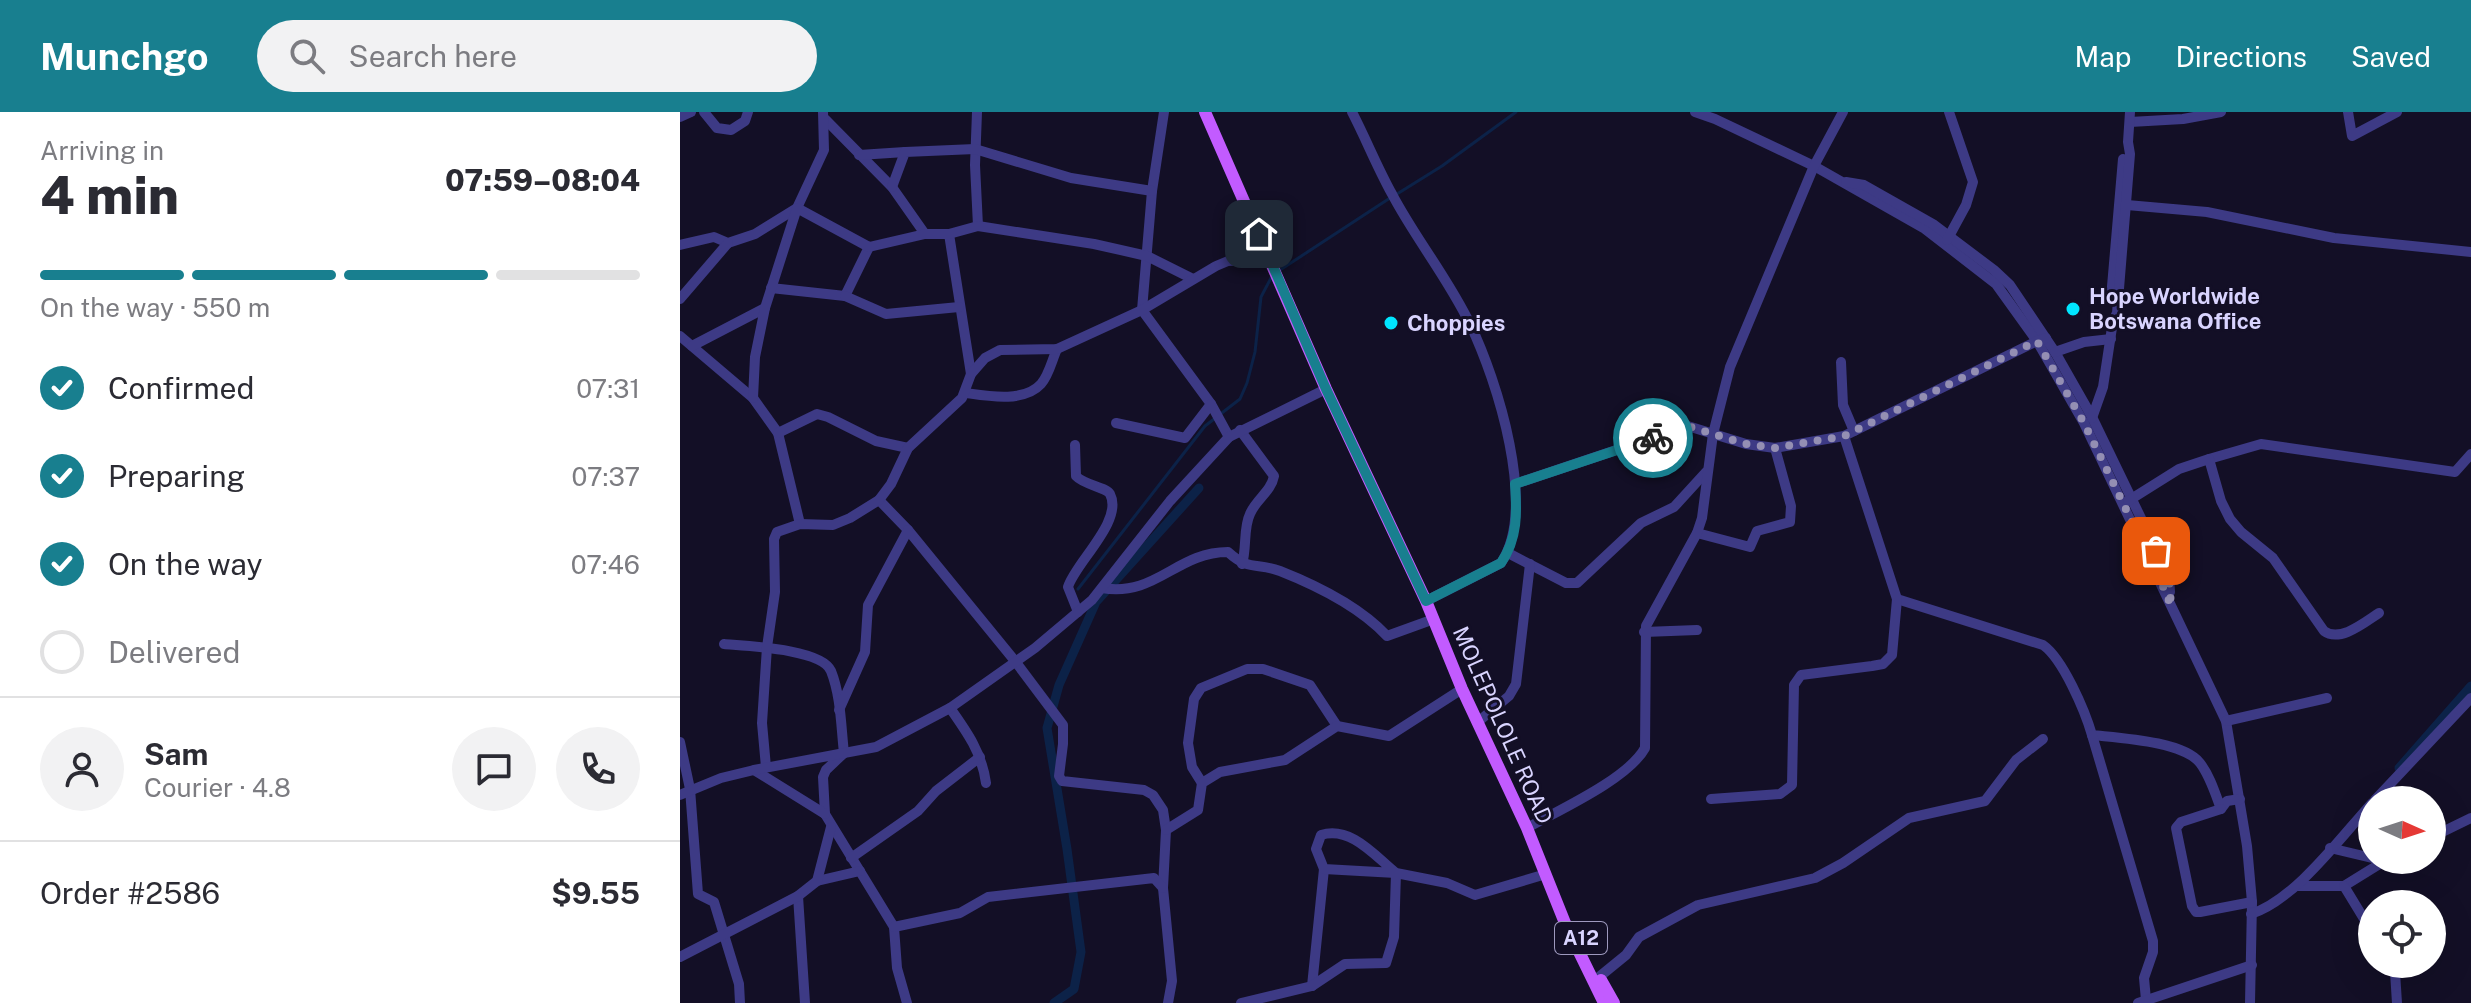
<!DOCTYPE html>
<html lang="en">
<head>
<meta charset="utf-8">
<style>
  :root { --surface:#fff; --page:#f2f2f3; --text:#2b2b33; --muted:#7c7c81; --line:#e1e1e2; --accent:#187f8f }
  body { margin:0; font-family:"Public Sans",sans-serif; background:var(--page); color:var(--text); height:100vh; display:flex; flex-direction:column; font-size:30px; white-space:nowrap }
  * { box-sizing:border-box; margin:0 }
  p { font-size:26px; color:var(--muted) }
  .icon { flex:none; width:44px; height:44px; fill:none; stroke:currentColor; stroke-width:2; stroke-linecap:round; stroke-linejoin:round }
  .map { position:relative; flex:1; overflow:hidden }
  .drawer { display:flex; flex-direction:column; background:var(--surface); width:680px }
  .drawer>* { flex:none }
  .needle { width:52px; rotate:93deg }
  .buttons { position:absolute; left:1678px; top:674px; display:grid; gap:16px }
  .buttons a { display:grid; place-items:center; width:88px; height:88px; border-radius:50%; background:var(--surface); box-shadow:0 8px 32px #0002; font-size:40px }
  .pin { position:absolute; display:grid; place-items:center; width:68px; height:68px; color:#fff; margin:-34px; border-radius:16px; box-shadow:0 4px 12px #0006 }
  .courier { position:absolute; display:grid; place-items:center; width:80px; height:80px; margin:-40px; border:6px solid #187f8f; border-radius:50%; background:#fff; color:#222; box-shadow:0 2px 10px #0007 }
  .head em { font-style:normal; font-weight:800 }
  .head div { display:flex; flex-direction:column-reverse }
  .head { display:flex; align-items:center; justify-content:space-between; height:136px; padding:0 40px }
  h1 { font-size:52px; font-weight:800; line-height:60px }
  .bar { display:grid; grid-template-columns:repeat(4,1fr); gap:12px 8px; align-content:center; height:96px; padding:0 40px }
  .bar i { height:10px; border-radius:6px; background:var(--line) }
  .bar .selected { background:var(--accent) }
  .bar p { grid-column:span 4 }
  .line { display:flex; align-items:center; gap:20px; padding:0 40px; border-top:2px solid var(--line) }
  .line div { flex:1 }
  .round { display:grid; place-items:center; flex:none; width:84px; height:84px; border-radius:42px; background:var(--page) }
  ol { padding:0 40px; list-style:none }
  li { display:flex; align-items:center; gap:24px; height:88px }
  li p { margin-inline-start:auto }
  li .icon { padding:8px; border-radius:50%; background:var(--accent); color:#fff; stroke-width:4 }
  li:last-child { color:var(--muted) }
  li i { width:44px; height:44px; border:4px solid var(--line); border-radius:50% }
  header { display:flex; align-items:center; gap:48px; box-sizing:border-box; height:112px; padding:0 40px; background:var(--accent); color:#fff }
  header strong { font-size:38px }
  nav { display:flex; gap:44px; margin-inline-start:auto; font-size:28px }
  .search { width:560px; height:72px; background:var(--page); display:flex; align-items:center; gap:20px; box-sizing:border-box; padding:0 28px; border-radius:44px; color:var(--muted); font-size:30px }
  main { display:flex; flex:1; min-height:0 }
  .map>svg:first-child { display:block }
  .lines { fill:none; stroke-linecap:round; stroke-linejoin:round }
  .stream { stroke:#0c2248; stroke-width:3 }
  .canal { stroke:#0c2248; stroke-width:9 }
  .minor { stroke:#3d3a85; stroke-width:10 }
  .major { stroke:#c25bff; stroke-width:12 }
  .done { stroke:#948fb3; stroke-width:8; stroke-dasharray:0 14.4 }
  .route { stroke:#187f8f; stroke-width:10 }
  .poi-dot { fill:#00e5ff; stroke:#130f26; stroke-width:3 }
  .labels { text-anchor:middle; stroke-width:6; stroke-linejoin:round; paint-order:stroke }
  .shield { fill:#130f26; stroke:#9e99be; stroke-width:2 }
  .shield-label { font-size:20px; font-weight:bold; fill:#d9d4ff }
  .poi-label { font-size:22px; font-weight:bold; fill:#d9d4ff; stroke:#130f26; text-anchor:start }
  .street-label { font-size:22px; fill:#d9d4ff; stroke:#130f26 }
</style>
</head>
<body>
<header>
<strong>Munchgo</strong>
<div class="search"><svg class="icon" aria-label="search" viewBox="0 0 24 24"><circle cx="10" cy="10" r="6"/><path d="M15 15l6 6"/></svg>Search here</div>
<nav><a>Map</a><a>Directions</a><a>Saved</a></nav>
</header>
<main>
<section class="drawer">
<div class="head"><div><h1>4 min</h1><p>Arriving in</p></div><em>07:59–08:04</em></div>
<div class="bar"><i class="selected"></i><i class="selected"></i><i class="selected"></i><i></i><p>On the way · 550 m</p></div>
<ol>
<li><svg class="icon" aria-label="check" viewBox="0 0 24 24"><path d="M5 12l5 5 9-10"/></svg>Confirmed<p>07:31</p></li>
<li><svg class="icon" aria-label="check" viewBox="0 0 24 24"><path d="M5 12l5 5 9-10"/></svg>Preparing<p>07:37</p></li>
<li><svg class="icon" aria-label="check" viewBox="0 0 24 24"><path d="M5 12l5 5 9-10"/></svg>On the way<p>07:46</p></li>
<li><i></i>Delivered</li>
</ol>
<div class="line" style="height:144px"><a class="round"><svg class="icon" aria-label="person" viewBox="0 0 24 24"><circle cx="12" cy="8" r="4"/><path d="M4 21q1-7 8-7t8 7"/></svg></a><div><b>Sam</b><p>Courier · 4.8</p></div><a class="round"><svg class="icon" aria-label="chat" viewBox="0 0 24 24"><path d="M4 5h16v11H9l-5 4z"/></svg></a><a class="round"><svg class="icon" aria-label="phone" viewBox="0 0 24 24"><path d="M5 4h4l2 5-3 2q2 4 5 5l2-3 5 2v4C11 20 4 13 5 4z"/></svg></a></div>
<div class="line" style="height:104px"><div>Order #2586</div><b>$9.55</b></div>
</section>
<div class="map">
<svg width="1791" height="891" viewBox="0 0 1791 891">
  <rect width="100%" height="100%" fill="#130f26"/>
  <g class="lines">
    <!-- stream -->
    <g class="stream">
      <polyline points="717,82 762,54 836,0"/>
      <polyline points="600,158 710,86"/>
      <polyline points="398,477 525,314 560,287 567,271 575,240 581,185 591,166"/>
    </g>
    <!-- canal -->
    <g class="canal">
      <polyline points="1719,656 1791,574"/>
      <polyline points="374,891 394,877 401,840 387,737 367,616 379,573 416,490 519,376"/>
    </g>
    <!-- minor -->
    <g class="minor">
      <polyline points="24,0 37,16 51,18 65,9 68,0"/>
      <polyline points="297,0 295,53 298,114"/>
      <polyline points="484,0 472,79 462,198 531,292 549,325"/>
      <path d="M672,0C686,27 697,55 712,82C735,126 768,166 790,212C817,268 858,396 821,451L746,489"/>
      <polyline points="1015,0 1035,7 1134,54 1245,117 1316,172 1357,229 1404,311 1546,609 1567,734 1572,790 1570,891"/>
      <polyline points="1668,0 1672,24 1717,0"/>
      <polyline points="0,5 11,0"/>
      <polyline points="145,7 212,75 245,122"/>
      <polyline points="1450,10 1503,7 1541,0"/>
      <polyline points="179,43 225,40"/>
      <polyline points="1166,70 1184,73 1253,112 1314,158 1330,173 1375,240 1412,305 1489,464 1490,480"/>
      <polyline points="212,75 225,40 295,37 391,66 472,79"/>
      <polyline points="1447,93 1527,100 1654,126 1791,140"/>
      <polyline points="269,122 291,262"/>
      <polyline points="1267,128 1286,93 1293,70 1269,0"/>
      <polyline points="0,133 34,125 48,131 75,122 117,96 144,38 143,0"/>
      <polyline points="91,176 165,184 189,135"/>
      <polyline points="165,184 206,202 279,195"/>
      <polyline points="1431,186 1443,47"/>
      <polyline points="0,187 48,131"/>
      <polyline points="0,224 73,286 98,321 120,412"/>
      <polyline points="12,234 85,196"/>
      <polyline points="1375,240 1404,230 1431,227"/>
      <polyline points="1161,250 1163,293 1174,319"/>
      <path d="M286,281C307,284 344,291 361,272C369,263 372,248 377,237"/>
      <polyline points="73,286 75,245 85,196 117,96 189,135 245,122 269,122 298,114 414,132 467,144 513,167"/>
      <polyline points="1412,306 1423,275 1433,209 1437,201 1450,42 1448,30 1450,0"/>
      <polyline points="436,311 505,326 531,292"/>
      <path d="M560,318L594,364C591,380 576,387 570,402C563,416 567,436 562,452"/>
      <polyline points="98,321 137,302 148,305 196,329 228,336"/>
      <path d="M395,333L396,364C404,373 426,375 430,382C444,409 395,451 388,475L398,500"/>
      <polyline points="1529,347 1581,332 1775,360 1791,342"/>
      <polyline points="835,372 978,324 998,311 1066,332 1095,336 1164,324 1357,229 1366,226"/>
      <polyline points="199,388 228,418 335,549 383,613 383,632 379,664 382,669 464,678 473,683 483,698 486,718 483,776 492,869 488,891"/>
      <path d="M1448,389L1499,357L1529,347L1541,389L1550,407L1561,420L1593,446L1644,519C1660,531 1685,510 1699,501"/>
      <polyline points="1017,421 1070,435 1077,419 1110,410 1111,394 1095,336"/>
      <polyline points="828,441 886,471 897,471 961,411 994,395 1026,360"/>
      <path d="M422,476C477,485 496,440 548,440C570,460 576,450 600,459C638,474 679,494 707,524L754,507"/>
      <path d="M1217,487L1363,533C1383,547 1405,599 1412,623C1439,626 1503,629 1520,651C1530,664 1535,681 1541,697L1547,689L1560,687"/>
      <polyline points="964,520 1017,518"/>
      <path d="M44,532C66,534 142,537 151,559C161,584 161,615 164,641L146,658L143,665L145,702L214,815L217,856L227,891"/>
      <path d="M270,596C287,620 302,641 306,671"/>
      <polyline points="159,598 185,540 188,493 228,418"/>
      <polyline points="799,609 829,584 836,572 850,452"/>
      <polyline points="1546,609 1647,586"/>
      <polyline points="1412,623 1473,829 1473,840 1464,866 1466,888"/>
      <polyline points="0,630 10,677 18,782 34,790 59,872 60,891"/>
      <polyline points="86,655 82,611 87,535 95,480 94,427 97,420 120,412 153,413 170,406 199,388 211,372 228,336 282,286 291,262 305,246 320,238 377,237 462,198 536,154 548,149 589,147"/>
      <polyline points="74,658 145,702"/>
      <polyline points="522,671 512,655 508,631 514,587 521,576 567,557 583,557 630,573 657,614"/>
      <polyline points="0,683 41,666 74,658 196,635 270,596 355,536 412,488 490,389 549,325 646,277"/>
      <polyline points="1031,687 1100,682 1112,673 1114,573 1121,563 1192,554 1203,552 1212,543 1217,487 1164,324"/>
      <polyline points="1695,688 1791,586"/>
      <polyline points="1541,697 1501,710 1496,716 1512,794 1516,800 1520,800 1572,790"/>
      <path d="M847,716C879,698 948,667 965,636L966,514L1017,421L1022,406L1033,322L1050,255L1134,54L1163,0"/>
      <polyline points="486,718 518,698 522,671 540,660 605,648 657,614 709,624 782,577"/>
      <polyline points="1752,725 1791,706"/>
      <polyline points="1650,736 1692,746"/>
      <polyline points="171,746 238,699 256,679 300,645"/>
      <polyline points="137,769 180,759"/>
      <polyline points="1617,774 1664,774 1706,748"/>
      <polyline points="1664,774 1692,820"/>
      <polyline points="118,784 125,891"/>
      <path d="M1571,802C1615,788 1660,726 1692,691"/>
      <polyline points="214,815 280,801 308,785 474,766 483,776"/>
      <polyline points="0,845 118,784 137,769 151,715"/>
      <polyline points="1711,852 1715,860 1717,891"/>
      <polyline points="919,865 946,843 959,825 1018,793 1135,766 1163,751 1229,706 1305,689 1336,648 1363,627"/>
      <polyline points="632,874 644,757"/>
      <path d="M561,891L632,874L665,852L706,851L714,825L716,761C694,743 671,714 641,723L636,737L644,757L716,761L767,771L795,783L866,762"/>
      <polyline points="1458,891 1572,853"/>
    </g>
    <!-- major -->
    <g class="major">
      <polyline points="525,0 646,277 746,489 782,577 847,716 885,811 924,891"/>
      <polyline points="921,868 934,891"/>
    </g>
  </g>
  <g class="lines">
    <!-- done -->
    <polyline class="done" points="973,326 998,311 1066,332 1095,336 1164,324 1357,229 1404,311 1480,467 1491,494 1489,464 1476,439"/>
    <!-- route -->
    <path class="route" d="M579,122L646,277L746,489L821,451C838,426 837,400 835,372L973,326"/>
  </g>
  <!-- markers -->
  <g class="poi-dot">
    <circle cx="1393" cy="197" r="8"/>
    <circle cx="711" cy="211" r="8"/>
  </g>
  <g class="labels">
    <!-- shield labels -->
    <rect class="shield" x="875" y="810" width="52" height="32" rx="6"/>
    <g class="shield-label">
      <text x="901" y="833">A12</text>
    </g>
    <!-- poi labels -->
    <g class="poi-label">
      <text x="1409" y="192">Hope Worldwide<tspan x="1409" dy="25">Botswana Office</tspan></text>
      <text x="727" y="219">Choppies</text>
    </g>
    <!-- street labels -->
    <g class="street-label">
      <text transform="translate(823 613) rotate(66)" y="8">MOLEPOLOLE ROAD</text>
    </g>
  </g>
</svg>
<div class="buttons">
<a><svg class="needle" viewBox="-14 -14 28 28"><path d="M0-13l5 13h-10z" fill="#e53935"/><path d="M0 13l5-13h-10z" fill="#7c7c81"/></svg></a>
<a><svg class="icon" aria-label="locate" viewBox="0 0 24 24"><circle cx="12" cy="12" r="6"/><path d="M12 2v4M12 18v4M2 12h4M18 12h4"/></svg></a>
</div>
<div class="pin" style="left:1476px;top:439px;background:#ea580c"><svg class="icon" aria-label="bag" viewBox="0 0 24 24"><path d="M5 8h14l-1 12H6zM9 8a3 3 0 0 1 6 0"/></svg></div>
<div class="pin" style="left:579px;top:122px;background:#1f2937"><svg class="icon" aria-label="home" viewBox="0 0 24 24"><path d="M3 11l9-7 9 7M6 9v11h12V9"/></svg></div>
<div class="courier" style="left:973px;top:326px"><svg class="icon" aria-label="bike" viewBox="0 0 24 24"><circle cx="6" cy="16" r="4"/><circle cx="18" cy="16" r="4"/><path d="M6 16l4-8h5l3 8M10 8l3 8H6M13 5h3"/></svg></div>
</div>
</main>
</body>
</html>
